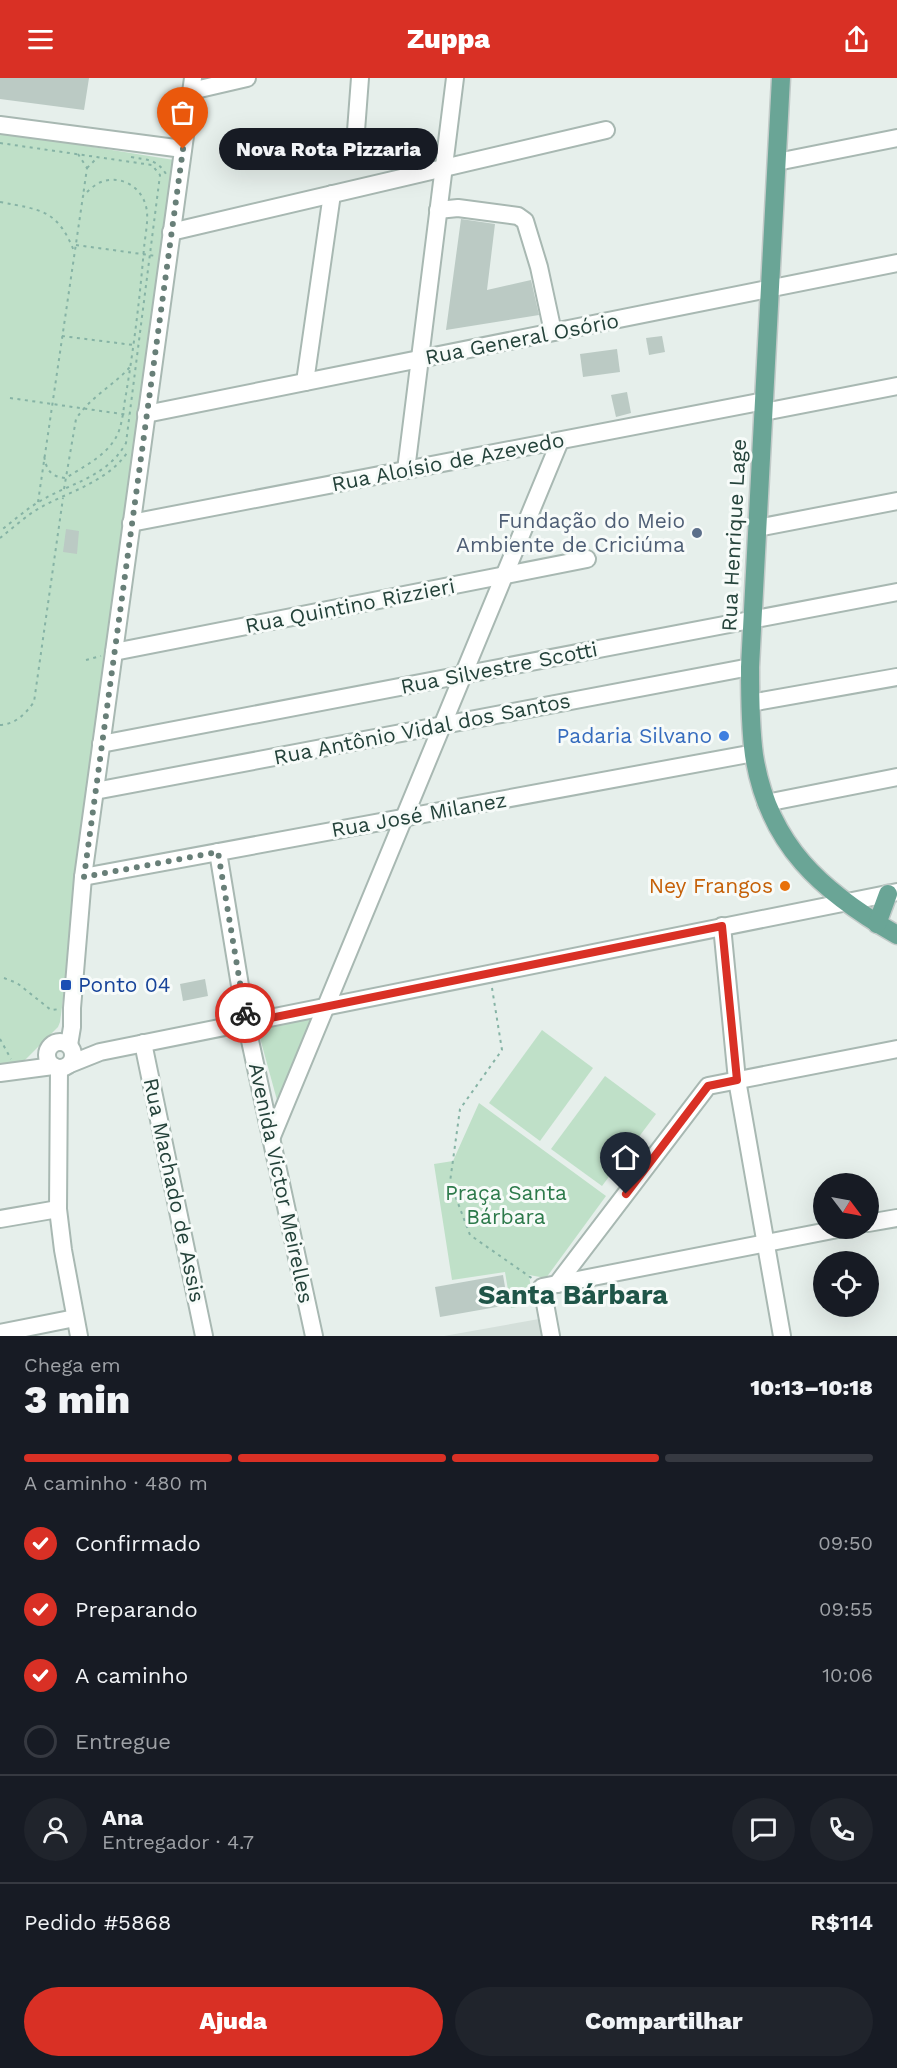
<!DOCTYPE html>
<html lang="pt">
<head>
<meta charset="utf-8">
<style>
  :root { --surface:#171b24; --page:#20242c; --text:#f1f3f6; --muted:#9ea1a6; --line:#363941; --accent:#d93025 }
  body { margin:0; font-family:"Work Sans",sans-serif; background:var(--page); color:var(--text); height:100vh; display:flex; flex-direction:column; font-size:22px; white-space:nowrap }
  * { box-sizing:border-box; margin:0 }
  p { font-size:20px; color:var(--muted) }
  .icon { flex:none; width:33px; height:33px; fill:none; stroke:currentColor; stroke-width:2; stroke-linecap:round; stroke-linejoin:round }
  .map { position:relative; height:1258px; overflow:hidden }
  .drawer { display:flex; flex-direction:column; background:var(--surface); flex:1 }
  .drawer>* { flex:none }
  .needle { width:39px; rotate:122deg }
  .controls { position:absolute; left:813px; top:1095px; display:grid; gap:12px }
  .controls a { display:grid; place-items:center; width:66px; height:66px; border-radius:50%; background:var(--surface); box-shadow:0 6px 24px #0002; font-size:30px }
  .pin { position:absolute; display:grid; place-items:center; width:51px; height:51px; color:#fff; margin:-62px -26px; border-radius:50% 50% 50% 0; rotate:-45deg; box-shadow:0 0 6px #0007 }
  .pin .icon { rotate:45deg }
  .courier { position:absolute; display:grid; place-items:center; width:60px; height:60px; margin:-30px; border:4px solid #d93025; border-radius:50%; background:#fff; color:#222; box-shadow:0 2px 8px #0007 }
  .bubble { position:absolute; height:42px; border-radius:21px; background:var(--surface); box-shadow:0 6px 24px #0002; font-size:20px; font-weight:800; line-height:42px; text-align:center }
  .head em { font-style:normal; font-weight:800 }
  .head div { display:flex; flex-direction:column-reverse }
  .head { display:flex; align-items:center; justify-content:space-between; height:102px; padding:0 24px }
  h1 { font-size:39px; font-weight:800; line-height:45px }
  .bar { display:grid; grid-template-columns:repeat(4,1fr); gap:9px 6px; align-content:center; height:72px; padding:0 24px }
  .bar i { height:8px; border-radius:4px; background:var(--line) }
  .bar .active { background:var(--accent) }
  .bar p { grid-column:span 4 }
  .line { display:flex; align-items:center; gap:15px; padding:0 24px; border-top:2px solid var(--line) }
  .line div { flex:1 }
  .round { display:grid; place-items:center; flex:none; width:63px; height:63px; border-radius:32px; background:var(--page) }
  ol { padding:0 24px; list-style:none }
  li { display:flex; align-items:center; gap:18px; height:66px }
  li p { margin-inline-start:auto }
  li .icon { padding:6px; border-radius:50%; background:var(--accent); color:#fff; stroke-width:4 }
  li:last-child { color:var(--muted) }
  li i { width:33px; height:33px; border:3px solid var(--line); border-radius:50% }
  .primary-button { display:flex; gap:12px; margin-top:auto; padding:12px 24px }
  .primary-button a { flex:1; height:69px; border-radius:36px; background:var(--accent); color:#fff; font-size:24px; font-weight:800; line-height:69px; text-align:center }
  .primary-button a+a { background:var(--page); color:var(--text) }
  header { display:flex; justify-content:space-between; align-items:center; height:78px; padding:0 24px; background:var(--accent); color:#fff; font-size:27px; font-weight:800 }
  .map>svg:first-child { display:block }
  .built { fill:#d4dfda }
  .green { fill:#bfe0c8 }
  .building { fill:#bbcac4 }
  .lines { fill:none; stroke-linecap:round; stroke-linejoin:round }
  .minor-casing { stroke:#a8b8b2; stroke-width:20 }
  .major-casing { stroke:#c2cac8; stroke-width:21 }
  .path { stroke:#86b3a5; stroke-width:2; stroke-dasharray:3 4.5; stroke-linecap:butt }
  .minor { stroke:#fff; stroke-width:16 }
  .major { stroke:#6aa596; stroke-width:18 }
  .done { stroke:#687f78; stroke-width:6; stroke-dasharray:0 10.8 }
  .route { stroke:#d93025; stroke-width:8 }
  .service-dot { fill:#5c6f8a; stroke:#f7fbf9; stroke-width:2 }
  .shop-dot { fill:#3f7fe0; stroke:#f7fbf9; stroke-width:2 }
  .food-dot { fill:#e8710a; stroke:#f7fbf9; stroke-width:2 }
  .transit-dot { fill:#1a4fb4; stroke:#f7fbf9; stroke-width:2 }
  .labels { text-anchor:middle; stroke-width:6; stroke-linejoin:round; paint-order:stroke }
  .street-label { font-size:21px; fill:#24423a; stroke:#f7fbf9 }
  .service-label { font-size:21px; fill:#4e5e75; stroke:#f7fbf9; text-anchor:end }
  .shop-label { font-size:21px; fill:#366cbe; stroke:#f7fbf9; text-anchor:end }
  .food-label { font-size:21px; fill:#c56008; stroke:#f7fbf9; text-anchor:end }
  .transit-label { font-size:21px; fill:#164399; stroke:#f7fbf9; text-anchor:start }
  .park-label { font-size:21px; fill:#2d7a4b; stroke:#f7fbf9 }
  .district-label { font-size:27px; font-weight:bold; fill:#1f5548; stroke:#f7fbf9 }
</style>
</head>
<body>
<header><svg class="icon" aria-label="menu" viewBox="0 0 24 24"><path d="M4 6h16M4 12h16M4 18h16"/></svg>Zuppa<svg class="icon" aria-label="share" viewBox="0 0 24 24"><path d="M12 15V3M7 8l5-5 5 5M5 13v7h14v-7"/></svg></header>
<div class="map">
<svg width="897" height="1258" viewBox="0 0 897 1258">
  <rect width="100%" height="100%" fill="#e6efeb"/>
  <!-- built -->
  <polygon class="built" points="539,1241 542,1258 444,1258"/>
  <!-- green -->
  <g class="green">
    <polygon points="0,54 174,82 60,944 58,949 25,982 0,988"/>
    <polygon points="319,938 280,1033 257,949"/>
    <polygon points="542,952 593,990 540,1063 489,1025"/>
    <polygon points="605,998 656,1036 602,1108 551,1071"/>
    <polygon points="479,1025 606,1118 546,1200 529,1197 533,1226 511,1230 505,1194 452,1202 434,1086 453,1083"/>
  </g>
  <!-- building -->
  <g class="building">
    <polygon points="0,0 89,0 84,32 0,21"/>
    <polygon points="461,141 495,146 487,212 531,202 539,237 446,252"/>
    <polygon points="662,258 665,274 649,277 646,260"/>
    <polygon points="617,271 620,294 583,299 580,276"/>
    <polygon points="627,314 631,335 616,339 611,317"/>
    <polygon points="66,451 79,453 77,476 63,474"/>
    <polygon points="205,901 208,918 183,923 180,906"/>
    <polygon points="503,1197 508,1227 440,1239 435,1209"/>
  </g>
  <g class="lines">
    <!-- minor casing -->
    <g class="minor-casing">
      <g id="minor">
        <polyline points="191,13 247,0"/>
        <polyline points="0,47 183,71"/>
        <polyline points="356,53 360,0"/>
        <polyline points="777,84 897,60"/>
        <polyline points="438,132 458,130 518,138 525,143 539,189 553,254"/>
        <polyline points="171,154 606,52"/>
        <polyline points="305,304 332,116"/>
        <polyline points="764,334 897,308"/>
        <polyline points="146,336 897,185"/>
        <polyline points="406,392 455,0"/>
        <polyline points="131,445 764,323"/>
        <polyline points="757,450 897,423"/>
        <polyline points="114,574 587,481"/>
        <polyline points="750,625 897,599"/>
        <polyline points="101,666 897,514"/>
        <polyline points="95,713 750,589"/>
        <polyline points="766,725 897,699"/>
        <polyline points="218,774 246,944 314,1258"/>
        <polyline points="83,799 754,675"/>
        <polyline points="722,848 737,1002 782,1258"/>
        <circle cx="60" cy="977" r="13"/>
        <polyline points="143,965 204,1258"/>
        <polyline points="69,967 72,949 72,930 83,799 193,0"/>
        <polyline points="70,986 100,974 897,814"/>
        <polyline points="59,990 58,1131 63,1172 79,1258"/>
        <polyline points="0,995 53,988"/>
        <polyline points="271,1061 560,363"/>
        <polyline points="0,1141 58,1131"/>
        <polyline points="868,1145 897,1140"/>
        <polyline points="557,1206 708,1008 897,971"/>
        <polyline points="0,1255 75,1240"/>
        <polyline points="551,1258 542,1209 843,1150"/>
      </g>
    </g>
    <!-- major casing -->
    <g class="major-casing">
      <g id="major">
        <path d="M781,0L750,589C750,618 750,648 754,677C768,767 822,814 897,857"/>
        <polyline points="877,846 888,816"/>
      </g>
    </g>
    <!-- path -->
    <g class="path">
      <path d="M0,65L152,87L160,97L126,365C106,401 68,405 37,425C24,433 12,444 0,453"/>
      <polyline points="78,76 87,90 83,118"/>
      <path d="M131,79C147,82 157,81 166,96"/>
      <polyline points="87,90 98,79"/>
      <path d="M0,124C41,132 57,131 74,173"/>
      <polyline points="76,167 156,178"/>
      <polyline points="62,258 133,267"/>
      <polyline points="10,320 129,337"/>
      <path d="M64,411L76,341C89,320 114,307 130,289"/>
      <path d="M38,424L83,118C90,111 98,103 109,102C130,100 145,115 147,134C148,145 145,159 144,170C140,219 134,268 126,316C123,331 123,351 113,364C102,380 81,390 66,400C50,399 46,391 44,377"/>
      <path d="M0,460C14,449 29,435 45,427C74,412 107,403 127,375"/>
      <polyline points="86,582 101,578"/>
      <path d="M0,647C16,646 25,636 34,624L63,420"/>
      <polyline points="4,900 17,905 51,932 60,931"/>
      <polyline points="492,910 502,972 460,1031 450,1104 470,1157 533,1201"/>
      <polyline points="0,961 11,981"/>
    </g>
    <!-- minor -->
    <use href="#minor" class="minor"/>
    <!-- major -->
    <use href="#major" class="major"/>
  </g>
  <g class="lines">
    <!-- done -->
    <polyline class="done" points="183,71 84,799 218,774 245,935"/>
    <!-- route -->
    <polyline class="route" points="245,935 246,945 722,848 737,1002 708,1008 626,1116"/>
  </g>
  <!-- markers -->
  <circle class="service-dot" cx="697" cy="455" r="6"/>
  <circle class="shop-dot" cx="724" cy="658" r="6"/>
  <circle class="food-dot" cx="785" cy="808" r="6"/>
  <rect class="transit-dot" x="60" y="901" width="12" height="12" rx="3"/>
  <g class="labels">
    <!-- street labels -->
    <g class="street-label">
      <text transform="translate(522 261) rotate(-11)" y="7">Rua General Osório</text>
      <text transform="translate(448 384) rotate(-11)" y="7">Rua Aloísio de Azevedo</text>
      <text transform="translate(734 457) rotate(-87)" y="7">Rua Henrique Lage</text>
      <text transform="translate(350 528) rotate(-11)" y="7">Rua Quintino Rizzieri</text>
      <text transform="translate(499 590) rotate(-11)" y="7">Rua Silvestre Scotti</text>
      <text transform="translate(422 651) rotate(-11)" y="7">Rua Antônio Vidal dos Santos</text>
      <text transform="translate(419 737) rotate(-10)" y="7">Rua José Milanez</text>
      <text transform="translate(281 1105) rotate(78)" y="7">Avenida Victor Meirelles</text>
      <text transform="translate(174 1112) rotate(78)" y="7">Rua Machado de Assis</text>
    </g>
    <!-- service labels -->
    <g class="service-label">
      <text x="685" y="450">Fundação do Meio<tspan x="685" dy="24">Ambiente de Criciúma</tspan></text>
    </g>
    <!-- shop labels -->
    <g class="shop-label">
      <text x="712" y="665">Padaria Silvano</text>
    </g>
    <!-- food labels -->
    <g class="food-label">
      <text x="773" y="815">Ney Frangos</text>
    </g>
    <!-- transit labels -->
    <g class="transit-label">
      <text x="78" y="914">Ponto 04</text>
    </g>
    <!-- park labels -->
    <g class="park-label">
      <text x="506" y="1122">Praça Santa<tspan x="506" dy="24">Bárbara</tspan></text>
    </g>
    <!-- district labels -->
    <g class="district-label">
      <text x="573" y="1226">Santa Bárbara</text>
    </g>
  </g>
</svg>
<div class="controls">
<a><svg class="needle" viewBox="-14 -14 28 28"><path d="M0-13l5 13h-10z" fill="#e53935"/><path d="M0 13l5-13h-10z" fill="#9ea1a6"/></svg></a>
<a><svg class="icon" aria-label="locate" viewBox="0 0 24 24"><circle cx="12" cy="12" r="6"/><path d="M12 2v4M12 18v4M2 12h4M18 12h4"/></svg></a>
</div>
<div class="pin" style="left:183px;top:71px;background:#ea580c"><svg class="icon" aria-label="bag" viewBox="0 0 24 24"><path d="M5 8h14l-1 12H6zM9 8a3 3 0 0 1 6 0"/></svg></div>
<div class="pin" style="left:626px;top:1116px;background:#1f2937"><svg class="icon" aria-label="home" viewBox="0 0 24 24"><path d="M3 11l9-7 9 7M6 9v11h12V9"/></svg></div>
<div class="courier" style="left:245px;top:935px"><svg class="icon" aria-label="bike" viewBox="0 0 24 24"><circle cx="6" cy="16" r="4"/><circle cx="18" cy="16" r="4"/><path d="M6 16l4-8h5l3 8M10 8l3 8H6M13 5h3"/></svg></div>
<div class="bubble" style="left:219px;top:50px;width:219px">Nova Rota Pizzaria</div>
</div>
<section class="drawer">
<div class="head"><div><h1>3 min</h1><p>Chega em</p></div><em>10:13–10:18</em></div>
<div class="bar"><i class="active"></i><i class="active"></i><i class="active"></i><i></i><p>A caminho · 480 m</p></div>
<ol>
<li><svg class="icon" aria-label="check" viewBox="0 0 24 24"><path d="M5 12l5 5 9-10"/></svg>Confirmado<p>09:50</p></li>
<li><svg class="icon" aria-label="check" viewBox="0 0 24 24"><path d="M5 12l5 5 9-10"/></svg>Preparando<p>09:55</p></li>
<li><svg class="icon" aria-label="check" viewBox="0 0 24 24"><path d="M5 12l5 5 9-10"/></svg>A caminho<p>10:06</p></li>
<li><i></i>Entregue</li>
</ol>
<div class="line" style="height:108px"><a class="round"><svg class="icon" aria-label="person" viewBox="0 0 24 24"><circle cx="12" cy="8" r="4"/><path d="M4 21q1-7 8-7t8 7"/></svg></a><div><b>Ana</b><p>Entregador · 4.7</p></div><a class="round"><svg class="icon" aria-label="chat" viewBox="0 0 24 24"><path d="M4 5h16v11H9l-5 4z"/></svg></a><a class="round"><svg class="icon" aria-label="phone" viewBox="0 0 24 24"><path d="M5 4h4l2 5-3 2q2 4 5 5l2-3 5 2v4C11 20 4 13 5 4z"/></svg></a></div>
<div class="line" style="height:78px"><div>Pedido #5868</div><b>R$114</b></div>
<div class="primary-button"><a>Ajuda</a><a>Compartilhar</a></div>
</section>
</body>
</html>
